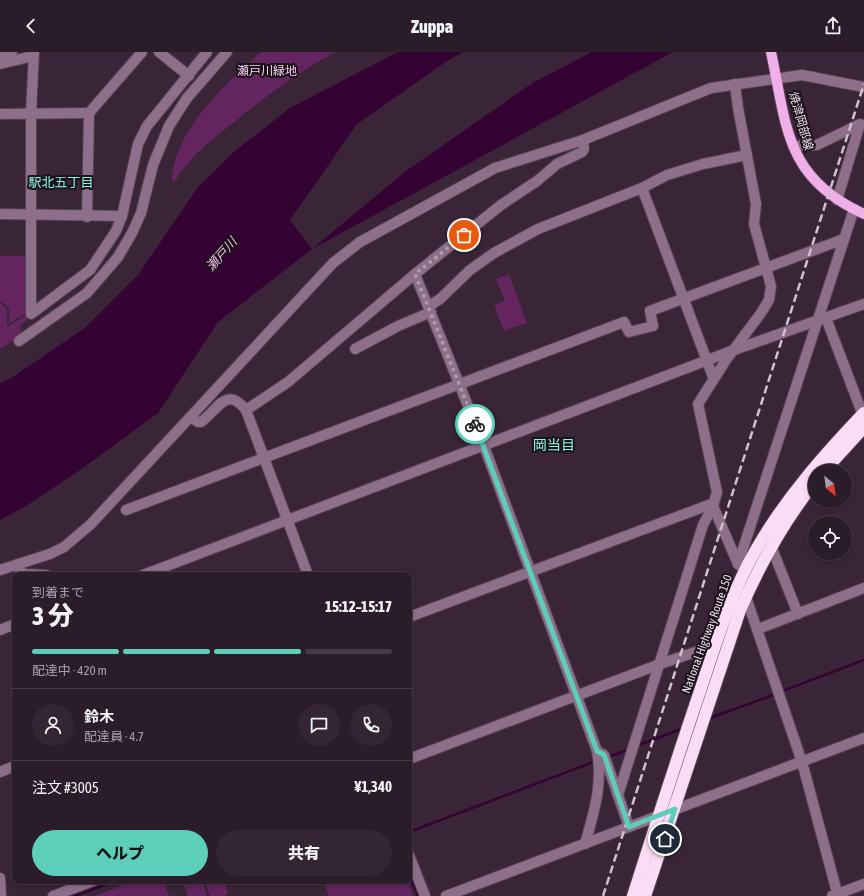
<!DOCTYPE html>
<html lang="ja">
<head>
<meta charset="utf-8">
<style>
  :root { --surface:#2b1c29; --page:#332531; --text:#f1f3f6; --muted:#a6a1a8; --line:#473a46; --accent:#5cceba }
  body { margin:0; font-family:"Asap Condensed","Noto Sans JP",sans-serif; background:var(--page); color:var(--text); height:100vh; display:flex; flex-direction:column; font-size:15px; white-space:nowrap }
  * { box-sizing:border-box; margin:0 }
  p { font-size:13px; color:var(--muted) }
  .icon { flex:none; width:22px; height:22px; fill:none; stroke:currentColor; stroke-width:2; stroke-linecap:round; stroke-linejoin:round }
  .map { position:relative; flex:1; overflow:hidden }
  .details { position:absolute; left:12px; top:520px; width:400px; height:312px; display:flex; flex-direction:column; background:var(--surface); border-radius:8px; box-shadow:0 2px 6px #0003,0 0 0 1px var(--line) }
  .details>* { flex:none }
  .needle { width:26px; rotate:151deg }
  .buttons { position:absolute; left:808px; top:412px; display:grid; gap:8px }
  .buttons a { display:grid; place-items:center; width:44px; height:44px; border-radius:50%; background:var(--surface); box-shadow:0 2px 6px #0003,0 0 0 1px var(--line); font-size:20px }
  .pin { position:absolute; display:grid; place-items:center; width:34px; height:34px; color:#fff; margin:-17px; border:2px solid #fff; border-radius:50%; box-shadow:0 1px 4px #0007 }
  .courier { position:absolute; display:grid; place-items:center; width:40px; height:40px; margin:-20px; border:3px solid #5cceba; border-radius:50%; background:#fff; color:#222; box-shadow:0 1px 5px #0007 }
  .headline em { font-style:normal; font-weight:800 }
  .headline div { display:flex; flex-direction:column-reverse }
  .headline { display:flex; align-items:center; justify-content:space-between; height:68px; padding:0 20px }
  h1 { font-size:26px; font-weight:800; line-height:30px }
  .bar { display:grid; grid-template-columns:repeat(4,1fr); gap:6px 4px; align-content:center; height:48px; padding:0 20px }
  .bar i { height:5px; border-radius:3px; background:var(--line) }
  .bar .on { background:var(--accent) }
  .bar p { grid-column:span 4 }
  .line { display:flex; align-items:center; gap:10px; padding:0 20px; border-top:1px solid var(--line) }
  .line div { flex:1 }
  .round { display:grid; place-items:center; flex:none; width:42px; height:42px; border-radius:21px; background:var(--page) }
  .button { display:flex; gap:8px; margin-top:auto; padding:8px 20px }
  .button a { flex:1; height:46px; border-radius:24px; background:var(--accent); color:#111; font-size:16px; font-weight:800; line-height:46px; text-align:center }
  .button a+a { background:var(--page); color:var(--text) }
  header { display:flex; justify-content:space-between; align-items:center; height:52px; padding:0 20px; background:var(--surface); font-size:18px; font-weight:800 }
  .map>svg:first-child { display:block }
  .green { fill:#642460 }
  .water { fill:#350333 }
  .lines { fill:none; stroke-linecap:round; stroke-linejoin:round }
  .stream { stroke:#350333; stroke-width:2.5 }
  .minor-casing { stroke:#564354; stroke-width:12 }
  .major-casing { stroke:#564354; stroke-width:12 }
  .highway-casing { stroke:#564354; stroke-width:14 }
  .minor { stroke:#8e6f8a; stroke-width:10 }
  .major { stroke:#f0afe9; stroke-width:10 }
  .highway { stroke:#fbdcf7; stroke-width:12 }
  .rail { stroke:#d0c1ce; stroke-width:2.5; stroke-dasharray:8 4; stroke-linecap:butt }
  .done { stroke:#ad9dab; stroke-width:4; stroke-dasharray:0 7.2 }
  .route { stroke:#5cceba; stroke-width:5 }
  .labels { text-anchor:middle; stroke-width:4; stroke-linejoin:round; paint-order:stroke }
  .park-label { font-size:12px; fill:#fbd4f6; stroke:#1b121a }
  .street-label { font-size:12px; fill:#ecdeea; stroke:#1b121a }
  .neighbourhood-label { font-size:13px; fill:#8ff5e1; stroke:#1b121a }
  .water-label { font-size:13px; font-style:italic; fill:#f4bcee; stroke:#1b121a }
  .quarter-label { font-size:14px; fill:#8ff5e1; stroke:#1b121a }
</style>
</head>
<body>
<header><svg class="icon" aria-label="back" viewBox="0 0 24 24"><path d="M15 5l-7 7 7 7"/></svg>Zuppa<svg class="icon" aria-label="share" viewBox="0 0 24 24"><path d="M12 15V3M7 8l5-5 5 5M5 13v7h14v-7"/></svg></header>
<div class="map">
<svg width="864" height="844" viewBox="0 0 864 844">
  <rect width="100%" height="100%" fill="#392537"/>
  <!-- green -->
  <g class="green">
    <path d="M261,0H336C298,20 266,44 233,71C211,88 189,105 175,129H172C173,79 226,31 261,0Z"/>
    <polygon points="0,204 26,204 26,261 9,272 9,256 0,249"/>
    <polygon points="509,222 527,271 504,279 494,253 505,249 496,227"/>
    <polygon points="0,251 7,257 7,273 9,274 26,263 27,268 20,273 21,284 0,297"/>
    <polygon points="134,829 163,829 169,844 95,844"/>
    <polygon points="183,829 202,829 207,844 188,844"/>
    <polygon points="205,829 224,829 228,842 223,844 210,844"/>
    <polygon points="323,829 408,829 413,844 329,844"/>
  </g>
  <!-- water -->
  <polygon class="water" points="398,0 464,0 450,7 357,72 290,168 312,197 406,119 534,30 592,0 673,0 312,197 218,270 158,361 80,418 26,454 0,468 0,331 13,325 86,275 138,223 198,135 235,99 290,56"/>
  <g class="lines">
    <!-- stream -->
    <g class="stream">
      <polyline points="780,640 864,608"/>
      <polyline points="707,667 776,642"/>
      <polyline points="636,694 684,676"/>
      <polyline points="608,705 630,697"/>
      <polyline points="409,780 596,709"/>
      <polyline points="409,821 418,844"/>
      <polyline points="75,844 115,829"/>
    </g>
    <!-- minor casing -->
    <g class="minor-casing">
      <g id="minor">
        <polyline points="34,0 31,62 31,262 90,218 116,179 122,164 138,92 147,74 207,0"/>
        <polyline points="159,0 189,24"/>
        <polyline points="0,2 12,0"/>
        <polyline points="0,12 33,4"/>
        <polyline points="735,32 738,56 756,152 754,172 771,234 769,248 761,261 726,308 698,352 717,440 713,454 738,512 745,518"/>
        <polyline points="0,62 89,61"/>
        <polyline points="793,94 817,93 860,72 837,148"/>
        <polyline points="642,136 713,325"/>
        <polyline points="0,162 122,164"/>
        <polyline points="87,165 89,61 142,0"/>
        <path d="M415,222L484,394L597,699C603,733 594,760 585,792"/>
        <polyline points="429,254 440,247 470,218 494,201 538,177 642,136 667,123 703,112 747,103"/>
        <polyline points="826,266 864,366"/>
        <polyline points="19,289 87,241 118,205 132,181 141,161 153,113 169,74 187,46 227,0"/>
        <polyline points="355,297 398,274 431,260"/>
        <polyline points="246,358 288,330 415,222 501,153 537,129 557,112 582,100 584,97 583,88"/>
        <path d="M190,365L198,370H201C218,358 226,333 246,358L308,523"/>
        <polyline points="126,458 624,270 629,280 653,274 650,259 844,187"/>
        <polyline points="771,494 798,562"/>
        <polyline points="18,512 20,518 23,522 46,523"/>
        <polyline points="738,512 854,157"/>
        <polyline points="0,518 50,502 64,495 91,472 333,211 360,190 495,116 583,88 711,36 802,23 864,35"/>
        <polyline points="143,523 734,298 864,252"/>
        <polyline points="746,545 802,710 838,844"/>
        <polyline points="409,565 714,451"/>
        <polyline points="758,577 864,536"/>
        <polyline points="0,578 15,572"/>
        <polyline points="597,699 604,703 629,775"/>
        <polyline points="409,707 660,612 716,593"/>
        <polyline points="0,720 15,714"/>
        <polyline points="618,743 703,473 713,454"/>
        <polyline points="409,803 425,844"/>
        <polyline points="0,826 1,844"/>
        <polyline points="53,844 93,829"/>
        <polyline points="446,844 864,686"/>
        <polyline points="832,844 864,832"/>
      </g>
    </g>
    <!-- major casing -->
    <g class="major-casing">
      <path id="major" d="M771,0C787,75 785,126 864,162"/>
    </g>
    <!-- highway casing -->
    <g class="highway-casing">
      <g id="highway">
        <polyline points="824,419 864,375"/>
        <path d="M633,844C655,775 677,707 700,639C716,591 731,540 757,496C786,446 824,403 864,361"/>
        <path d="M645,844L740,558C760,512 783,470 815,430"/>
      </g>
    </g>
    <!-- minor -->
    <use href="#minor" class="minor"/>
    <!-- major -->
    <use href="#major" class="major"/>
    <!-- highway -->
    <use href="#highway" class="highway"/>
    <!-- rail -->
    <polyline class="rail" points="603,844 864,32"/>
  </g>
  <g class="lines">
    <!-- done -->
    <polyline class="done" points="464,183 415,222 475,372"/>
    <!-- route -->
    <polyline class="route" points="475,372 597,699 604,703 629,775 675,757 665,787"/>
  </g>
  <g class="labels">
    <!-- park labels -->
    <g class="park-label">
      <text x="267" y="23">瀬戸川緑地</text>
    </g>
    <!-- street labels -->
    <g class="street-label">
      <text transform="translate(801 69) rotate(74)" y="4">焼津岡部線</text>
      <text transform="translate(707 582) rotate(-70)" y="4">National Highway Route 150</text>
    </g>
    <!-- neighbourhood labels -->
    <g class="neighbourhood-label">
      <text x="61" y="135">駅北五丁目</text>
    </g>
    <!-- water labels -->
    <g class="water-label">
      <text transform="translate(221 202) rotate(-49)" y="5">瀬戸川</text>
    </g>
    <!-- quarter labels -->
    <g class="quarter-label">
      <text x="554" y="398">岡当目</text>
    </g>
  </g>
</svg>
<div class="buttons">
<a><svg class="needle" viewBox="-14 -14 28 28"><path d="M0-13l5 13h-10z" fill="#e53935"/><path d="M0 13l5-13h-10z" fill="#a6a1a8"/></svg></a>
<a><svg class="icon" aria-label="locate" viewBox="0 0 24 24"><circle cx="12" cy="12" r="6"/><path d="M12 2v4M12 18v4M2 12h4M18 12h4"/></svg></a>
</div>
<div class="pin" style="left:464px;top:183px;background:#ea580c"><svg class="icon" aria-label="bag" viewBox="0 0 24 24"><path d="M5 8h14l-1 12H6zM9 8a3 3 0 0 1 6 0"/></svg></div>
<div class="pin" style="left:665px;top:787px;background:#1f2937"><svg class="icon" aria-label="home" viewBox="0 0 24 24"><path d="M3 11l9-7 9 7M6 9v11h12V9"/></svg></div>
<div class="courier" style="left:475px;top:372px"><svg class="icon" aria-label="bike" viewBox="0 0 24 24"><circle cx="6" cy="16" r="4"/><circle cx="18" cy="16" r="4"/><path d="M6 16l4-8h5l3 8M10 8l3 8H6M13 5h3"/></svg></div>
<section class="details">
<div class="headline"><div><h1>3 分</h1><p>到着まで</p></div><em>15:12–15:17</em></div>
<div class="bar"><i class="on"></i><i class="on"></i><i class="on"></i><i></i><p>配達中 · 420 m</p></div>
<div class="line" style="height:72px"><a class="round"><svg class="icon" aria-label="person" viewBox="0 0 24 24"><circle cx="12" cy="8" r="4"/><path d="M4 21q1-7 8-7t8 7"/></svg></a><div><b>鈴木</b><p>配達員 · 4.7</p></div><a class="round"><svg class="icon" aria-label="chat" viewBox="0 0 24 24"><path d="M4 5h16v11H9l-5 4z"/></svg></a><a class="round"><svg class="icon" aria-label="phone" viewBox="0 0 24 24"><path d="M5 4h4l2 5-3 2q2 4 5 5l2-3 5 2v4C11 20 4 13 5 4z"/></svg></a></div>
<div class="line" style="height:52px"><div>注文 #3005</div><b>¥1,340</b></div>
<div class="button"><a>ヘルプ</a><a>共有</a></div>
</section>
</div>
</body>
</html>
